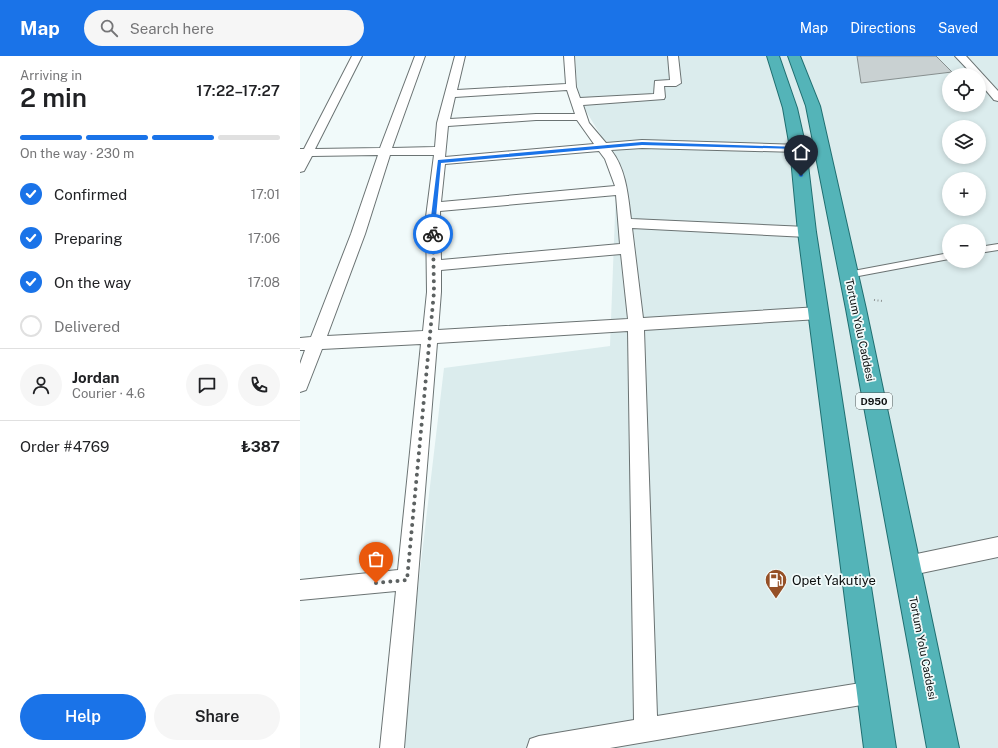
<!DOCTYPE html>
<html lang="en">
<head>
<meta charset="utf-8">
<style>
  :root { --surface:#fff; --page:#f6f6f6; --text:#202124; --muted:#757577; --line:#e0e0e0; --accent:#1a73e8 }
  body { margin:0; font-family:"Public Sans",sans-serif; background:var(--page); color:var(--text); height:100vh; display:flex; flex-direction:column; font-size:15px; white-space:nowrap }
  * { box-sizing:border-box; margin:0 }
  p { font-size:13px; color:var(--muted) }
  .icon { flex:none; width:22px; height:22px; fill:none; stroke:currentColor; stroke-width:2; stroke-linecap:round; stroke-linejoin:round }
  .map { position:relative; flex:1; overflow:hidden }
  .drawer { display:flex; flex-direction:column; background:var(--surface); width:300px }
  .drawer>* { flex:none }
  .buttons { position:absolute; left:642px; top:12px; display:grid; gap:8px }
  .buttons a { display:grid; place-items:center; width:44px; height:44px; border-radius:50%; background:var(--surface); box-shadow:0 2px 6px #0003; font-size:20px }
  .pin { position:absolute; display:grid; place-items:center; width:34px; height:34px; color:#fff; margin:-41px -17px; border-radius:50% 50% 50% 0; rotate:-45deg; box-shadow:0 0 4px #0007 }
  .pin .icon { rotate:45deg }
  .courier { position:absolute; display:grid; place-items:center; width:40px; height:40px; margin:-20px; border:3px solid #1a73e8; border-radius:50%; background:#fff; color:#222; box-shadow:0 1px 5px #0007 }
  .headline em { font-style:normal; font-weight:600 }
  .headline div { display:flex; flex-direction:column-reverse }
  .headline { display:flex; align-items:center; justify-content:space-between; height:68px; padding:0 20px }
  h1 { font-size:26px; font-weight:600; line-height:30px }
  .bar { display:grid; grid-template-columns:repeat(4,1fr); gap:6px 4px; align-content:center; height:48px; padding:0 20px }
  .bar i { height:5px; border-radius:3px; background:var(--line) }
  .bar .current { background:var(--accent) }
  .bar p { grid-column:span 4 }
  .line { display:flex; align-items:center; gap:10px; padding:0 20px; border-top:1px solid var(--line) }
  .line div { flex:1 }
  .round { display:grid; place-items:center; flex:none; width:42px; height:42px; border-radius:21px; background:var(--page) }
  ol { padding:0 20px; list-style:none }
  li { display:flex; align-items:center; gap:12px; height:44px }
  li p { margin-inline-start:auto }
  li .icon { padding:4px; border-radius:50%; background:var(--accent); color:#fff; stroke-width:4 }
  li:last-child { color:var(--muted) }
  li i { width:22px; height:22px; border:2px solid var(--line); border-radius:50% }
  .button { display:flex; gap:8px; margin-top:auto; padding:8px 20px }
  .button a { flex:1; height:46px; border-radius:24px; background:var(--accent); color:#fff; font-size:16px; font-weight:600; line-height:46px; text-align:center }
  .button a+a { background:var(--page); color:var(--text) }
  header { display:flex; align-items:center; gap:24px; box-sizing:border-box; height:56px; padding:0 20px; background:var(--accent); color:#fff }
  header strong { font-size:19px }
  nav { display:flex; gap:22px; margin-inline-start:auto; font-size:14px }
  .search { width:280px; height:36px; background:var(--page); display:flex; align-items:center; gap:10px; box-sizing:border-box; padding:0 14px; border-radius:22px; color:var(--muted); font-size:15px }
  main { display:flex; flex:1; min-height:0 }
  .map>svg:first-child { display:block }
  .built { fill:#dbeced; fill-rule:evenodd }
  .building { fill:#c9d1d2; stroke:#878f8f }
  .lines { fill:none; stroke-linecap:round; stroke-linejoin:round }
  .service-casing { stroke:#6b7373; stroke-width:2 }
  .minor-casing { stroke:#6b7373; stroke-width:2 }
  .trunk-casing { stroke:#206f71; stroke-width:2 }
  .path { stroke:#919797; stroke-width:2; stroke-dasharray:1 2.5; stroke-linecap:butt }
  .service { fill:#fff; fill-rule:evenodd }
  .minor { fill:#fff; fill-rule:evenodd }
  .trunk { fill:#54b4b8; fill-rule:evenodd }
  .route { fill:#1a73e8 }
  .done { stroke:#5c6161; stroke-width:4; stroke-dasharray:0 7.2 }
  .labels { text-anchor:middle; stroke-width:3.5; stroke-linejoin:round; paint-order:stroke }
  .shield { fill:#f1fafa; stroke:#515656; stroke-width:1 }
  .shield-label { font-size:10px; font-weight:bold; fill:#0c0f0f }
  .street-label { font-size:11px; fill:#0c0f0f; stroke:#f1fafa }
  .near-poi-label { font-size:13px; fill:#0c0f0f; stroke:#f1fafa; text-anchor:start }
</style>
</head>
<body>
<header>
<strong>Map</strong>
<div class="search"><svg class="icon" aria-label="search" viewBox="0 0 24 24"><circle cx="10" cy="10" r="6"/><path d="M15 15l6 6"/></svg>Search here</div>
<nav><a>Map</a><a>Directions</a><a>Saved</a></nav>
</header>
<main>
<section class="drawer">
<div class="headline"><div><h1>2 min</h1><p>Arriving in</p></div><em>17:22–17:27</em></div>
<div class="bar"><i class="current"></i><i class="current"></i><i class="current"></i><i></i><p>On the way · 230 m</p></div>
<ol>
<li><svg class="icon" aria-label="check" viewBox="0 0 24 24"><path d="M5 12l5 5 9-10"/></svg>Confirmed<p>17:01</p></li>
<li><svg class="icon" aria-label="check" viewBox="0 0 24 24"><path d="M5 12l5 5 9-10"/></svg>Preparing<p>17:06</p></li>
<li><svg class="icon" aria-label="check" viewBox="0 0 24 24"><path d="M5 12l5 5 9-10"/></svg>On the way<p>17:08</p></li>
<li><i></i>Delivered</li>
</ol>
<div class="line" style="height:72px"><a class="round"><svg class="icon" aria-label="person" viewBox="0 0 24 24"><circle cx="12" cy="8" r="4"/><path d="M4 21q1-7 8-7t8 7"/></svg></a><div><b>Jordan</b><p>Courier · 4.6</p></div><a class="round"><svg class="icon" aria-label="chat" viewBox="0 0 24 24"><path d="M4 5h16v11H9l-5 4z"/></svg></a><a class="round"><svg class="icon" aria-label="phone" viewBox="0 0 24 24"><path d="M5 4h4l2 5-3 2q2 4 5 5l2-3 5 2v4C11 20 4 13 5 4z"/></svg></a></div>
<div class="line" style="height:52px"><div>Order #4769</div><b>₺387</b></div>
<div class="button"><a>Help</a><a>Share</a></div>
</section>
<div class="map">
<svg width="698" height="692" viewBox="0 0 698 692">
  <rect width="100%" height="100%" fill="#f1fafa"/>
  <!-- built -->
  <path class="built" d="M275,0H698V692H99L144,312L310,290L317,106L278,42ZM649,19H679V49H649ZM649,71H679V101H649ZM649,123H679V153H649ZM649,175H679V205H649Z"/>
  <!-- building -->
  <polygon class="building" points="557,0 636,0 652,16 561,27"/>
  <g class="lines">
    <!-- service casing -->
    <g class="service-casing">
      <g id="service">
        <polygon points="698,188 698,194 679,197 679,191"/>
        <polygon points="649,197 649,203 548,222 544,219 548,216"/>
      </g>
    </g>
    <!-- minor casing -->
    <g class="minor-casing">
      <g id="minor">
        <path d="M52,0H62L15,93L80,92L115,0H125L92,92L135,91L137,67L155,0H165L157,34L266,28L264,0H274L276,31L280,42L354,38L355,25L370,24L368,0H378L381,27L376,30H364L365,41L364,43L283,49L289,67L306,87L342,84L502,89L504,92L498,96L342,92L311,94C326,113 328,139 331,163L507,171L512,173L514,176L512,179L507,181L332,172L343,262L519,251L524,253L527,257L524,261L519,263L344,274L357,660L573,625L581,628L584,636L581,644L573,647L310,692H227L230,683L239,680L334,664L328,275L137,287L104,692H80L96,535L0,544V524L98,514L121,288L22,293L6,334L0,336V308L5,294H0V282L11,281L51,178L78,99L12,100L4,115L0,116V93H4ZM267,34L275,58H236L150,63L155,41ZM236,64H277L294,88L145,101L148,70ZM299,95L305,103L315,130L141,146L145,108ZM90,99H134L126,161L127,236L123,275L27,280L65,178ZM316,139L320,188L141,204L140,155ZM321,198L328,263L138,274L141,236V214Z"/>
        <polygon points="655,0 666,0 698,35 698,45 694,44 679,26 679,19 673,19"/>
        <polygon points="698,481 698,501 607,520 600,517 597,510 600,503 607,500"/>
      </g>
    </g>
    <!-- trunk casing -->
    <g class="trunk-casing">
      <g id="trunk">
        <polygon points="467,0 479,0 497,52 506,92 516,176 596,692 564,692 498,176 490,92 483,52"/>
        <polygon points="488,0 500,0 520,50 566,253 659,692 627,692 546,253 506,50"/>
      </g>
    </g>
    <!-- path -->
    <polyline class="path" points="574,244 583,245"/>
    <!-- service -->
    <use href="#service" class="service"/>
    <!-- minor -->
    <use href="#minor" class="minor"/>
    <!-- trunk -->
    <use href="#trunk" class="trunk"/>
  </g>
  <!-- route -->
  <polygon class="route" points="342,86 498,91 500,92 503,120 501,121 499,120 496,93 342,89 141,107 136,161 136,178 133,179 131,178 131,161 138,104"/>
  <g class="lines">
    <!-- done -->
    <polyline class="done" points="76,527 107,524 134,236 133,178"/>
  </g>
  <!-- icons -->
  <defs>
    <g id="fuel-pin" transform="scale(1.15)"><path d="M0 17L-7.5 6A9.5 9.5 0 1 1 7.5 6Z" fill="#955027" stroke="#f1fafa"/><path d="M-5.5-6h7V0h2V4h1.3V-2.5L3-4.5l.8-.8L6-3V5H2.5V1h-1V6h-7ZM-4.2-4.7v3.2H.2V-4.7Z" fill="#fff"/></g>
  </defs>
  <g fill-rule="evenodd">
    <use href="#fuel-pin" x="476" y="524"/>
  </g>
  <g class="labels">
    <!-- shield labels -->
    <rect class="shield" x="556" y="337" width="36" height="16" rx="3"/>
    <g class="shield-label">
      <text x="574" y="349">D950</text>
    </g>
    <!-- street labels -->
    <g class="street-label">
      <text transform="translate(560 274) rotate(78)" y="4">Tortum Yolu Caddesi</text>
      <text transform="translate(623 592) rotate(79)" y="4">Tortum Yolu Caddesi</text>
    </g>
    <!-- near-poi labels -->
    <g class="near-poi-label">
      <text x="492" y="529">Opet Yakutiye</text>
    </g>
  </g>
</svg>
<div class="buttons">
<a><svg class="icon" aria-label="locate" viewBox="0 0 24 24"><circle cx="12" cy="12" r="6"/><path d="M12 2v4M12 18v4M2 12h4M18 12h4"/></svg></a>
<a><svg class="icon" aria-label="layers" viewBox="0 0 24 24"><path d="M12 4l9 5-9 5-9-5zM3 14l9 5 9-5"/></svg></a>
<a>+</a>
<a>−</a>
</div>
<div class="pin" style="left:76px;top:527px;background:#ea580c"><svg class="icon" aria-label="bag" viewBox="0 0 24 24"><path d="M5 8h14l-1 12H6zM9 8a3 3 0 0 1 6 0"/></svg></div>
<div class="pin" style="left:501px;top:120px;background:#1f2937"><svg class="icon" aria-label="home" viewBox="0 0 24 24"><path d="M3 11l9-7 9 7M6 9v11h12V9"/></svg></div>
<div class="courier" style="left:133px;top:178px"><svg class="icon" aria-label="bike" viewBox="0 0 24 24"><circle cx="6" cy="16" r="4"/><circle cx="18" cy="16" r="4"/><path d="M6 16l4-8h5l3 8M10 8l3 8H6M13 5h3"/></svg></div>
</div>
</main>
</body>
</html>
